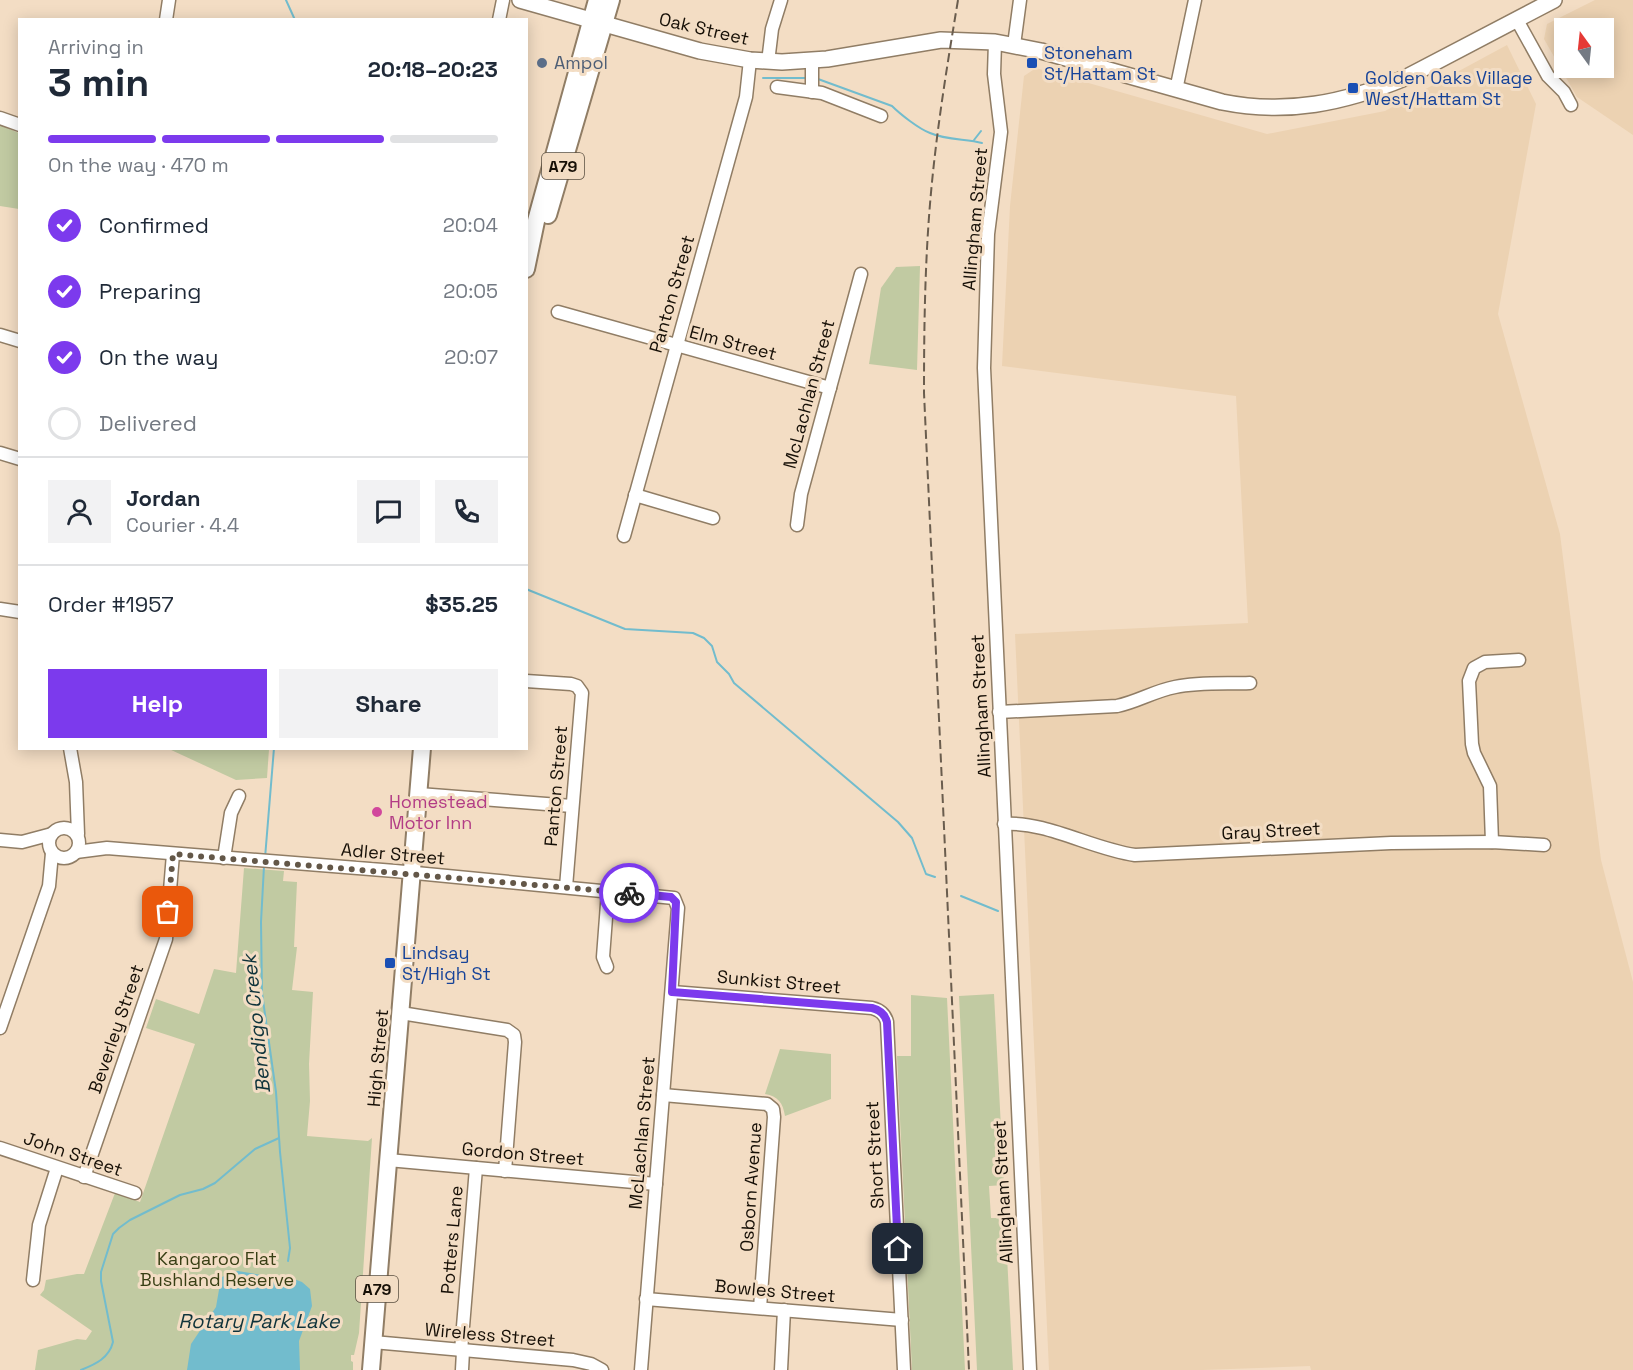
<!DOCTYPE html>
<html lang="en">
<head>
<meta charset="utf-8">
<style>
  :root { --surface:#fff; --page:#f2f2f3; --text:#1f2937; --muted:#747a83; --line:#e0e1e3; --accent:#7c3aed }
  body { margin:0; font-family:"Space Grotesk",sans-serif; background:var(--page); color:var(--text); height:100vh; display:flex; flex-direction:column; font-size:22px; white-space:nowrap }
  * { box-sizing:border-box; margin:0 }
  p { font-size:20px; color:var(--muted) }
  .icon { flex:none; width:33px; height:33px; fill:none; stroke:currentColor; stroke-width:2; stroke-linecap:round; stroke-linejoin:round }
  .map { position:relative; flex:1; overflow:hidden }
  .details { position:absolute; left:18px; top:18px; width:510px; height:732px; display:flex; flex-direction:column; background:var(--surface); border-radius:0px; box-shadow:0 3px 15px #0003 }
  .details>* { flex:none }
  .needle { width:39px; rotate:345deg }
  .tools { position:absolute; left:1554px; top:18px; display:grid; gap:12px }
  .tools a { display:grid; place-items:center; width:60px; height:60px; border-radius:0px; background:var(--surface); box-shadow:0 3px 15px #0003; font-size:30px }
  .pin { position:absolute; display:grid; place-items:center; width:51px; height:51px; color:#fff; margin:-26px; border-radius:12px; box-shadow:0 3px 9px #0006 }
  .courier { position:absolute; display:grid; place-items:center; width:60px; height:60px; margin:-30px; border:4px solid #7c3aed; border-radius:50%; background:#fff; color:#222; box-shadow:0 2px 8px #0007 }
  .headline em { font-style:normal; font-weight:700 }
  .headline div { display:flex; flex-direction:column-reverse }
  .headline { display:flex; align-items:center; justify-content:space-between; height:102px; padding:0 30px }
  h1 { font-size:39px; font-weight:700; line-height:45px }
  .bar { display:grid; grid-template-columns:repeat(4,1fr); gap:9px 6px; align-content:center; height:72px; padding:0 30px }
  .bar i { height:8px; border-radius:4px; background:var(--line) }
  .bar .on { background:var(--accent) }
  .bar p { grid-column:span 4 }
  .line { display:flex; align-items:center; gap:15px; padding:0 30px; border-top:2px solid var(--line) }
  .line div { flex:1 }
  .round { display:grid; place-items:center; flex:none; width:63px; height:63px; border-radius:0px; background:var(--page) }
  ol { padding:0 30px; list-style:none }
  li { display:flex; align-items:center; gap:18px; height:66px }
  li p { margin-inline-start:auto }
  li .icon { padding:6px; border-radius:50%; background:var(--accent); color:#fff; stroke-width:4 }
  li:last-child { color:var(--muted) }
  li i { width:33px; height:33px; border:3px solid var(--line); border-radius:50% }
  .button { display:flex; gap:12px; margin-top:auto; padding:12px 30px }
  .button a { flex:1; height:69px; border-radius:0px; background:var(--accent); color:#fff; font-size:24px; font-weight:700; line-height:69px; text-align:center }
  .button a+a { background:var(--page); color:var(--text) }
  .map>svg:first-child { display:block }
  .built { fill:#ecd2b2; fill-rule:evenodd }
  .green { fill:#c1caa2 }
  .water { fill:#72bccd }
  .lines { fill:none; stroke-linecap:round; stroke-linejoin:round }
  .stream { stroke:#72bccd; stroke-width:2 }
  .minor-casing { stroke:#907d65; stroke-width:15 }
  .major-casing { stroke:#907d65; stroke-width:18 }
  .highway-casing { stroke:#907d65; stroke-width:20 }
  .minor { stroke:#fff; stroke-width:12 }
  .major { stroke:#fff; stroke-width:15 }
  .highway { stroke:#fff; stroke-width:16 }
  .rail { stroke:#6a5d4e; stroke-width:2; stroke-dasharray:9 4.5; stroke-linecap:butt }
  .done { stroke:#635748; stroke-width:6; stroke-dasharray:0 10.8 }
  .route { stroke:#7c3aed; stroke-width:8 }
  .service-dot { fill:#5c6f8a; stroke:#f3ddc4; stroke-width:2 }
  .transit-dot { fill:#1a4fb4; stroke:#f3ddc4; stroke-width:2 }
  .hotel-dot { fill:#d1479c; stroke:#f3ddc4; stroke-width:2 }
  .labels { text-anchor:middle; stroke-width:6; stroke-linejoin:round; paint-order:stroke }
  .shield { fill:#f3ddc4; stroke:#584d3f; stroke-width:1.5 }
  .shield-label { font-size:16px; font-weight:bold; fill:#160f06 }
  .street-label { font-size:18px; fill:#160f06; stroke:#f3ddc4 }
  .transit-label { font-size:18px; fill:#164399; stroke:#f3ddc4; text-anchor:start }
  .service-label { font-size:18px; fill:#4e5e75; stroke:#f3ddc4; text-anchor:start }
  .hotel-label { font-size:18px; fill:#b23c85; stroke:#f3ddc4; text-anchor:start }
  .park-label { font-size:18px; fill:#383f14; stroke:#f3ddc4 }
  .water-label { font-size:20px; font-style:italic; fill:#0f333b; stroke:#f3ddc4 }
</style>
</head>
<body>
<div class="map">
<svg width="1633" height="1370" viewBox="0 0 1633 1370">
  <rect width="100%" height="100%" fill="#f3ddc4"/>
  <!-- built -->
  <g class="built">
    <path d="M1595,0H1633V135L1577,97L1544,39L1547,24ZM1564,28H1604V68H1564Z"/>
    <polygon points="1507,45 1536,104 1498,314 1560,534 1601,860 1633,982 1633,1370 1311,1370 1310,1366 1203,1370 1049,1370 1015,634 1248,623 1236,396 1002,366 1010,206 1024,76 1036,68 1267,134 1385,111"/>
  </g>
  <!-- green -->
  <g class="green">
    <polygon points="0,125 19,133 19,209 0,206"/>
    <polygon points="920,266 917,370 869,364 881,288 896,267"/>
    <polygon points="169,749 269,749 267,778 236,780"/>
    <polygon points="244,868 284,871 283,881 297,882 294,947 297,947 292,990 313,992 309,1064 310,1101 307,1136 368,1141 372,1138 359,1333 354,1355 351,1355 351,1361 353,1362 353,1370 35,1370 38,1350 77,1339 86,1340 92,1331 40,1295 44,1290 46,1280 77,1274 84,1274 115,1193 140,1202 195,1044 146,1028 156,999 199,1014 214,969 236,973"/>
    <polygon points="994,994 1004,1185 989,1186 991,1218 1005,1218 1013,1370 977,1370 959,996"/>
    <polygon points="911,995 947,998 965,1370 912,1370 897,1056 911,1056"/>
    <path d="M780,1049L831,1054V1099L785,1116C783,1103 778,1096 765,1094Z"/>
  </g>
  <!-- water -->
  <polygon class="water" points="238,1271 267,1276 286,1276 302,1282 310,1289 312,1306 299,1341 300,1370 187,1370 191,1344 216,1307 221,1278 229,1272"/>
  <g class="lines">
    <!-- stream -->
    <g class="stream">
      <polyline points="286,0 295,20"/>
      <polyline points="763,78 806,78"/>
      <path d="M818,79L892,106C900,114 919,129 930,133C946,140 966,139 982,143"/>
      <polyline points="974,140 981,131"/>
      <polyline points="526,589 625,629 693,633 704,638 712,646 717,662 729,674 734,683 898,822 912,838 926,874 935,877"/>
      <polyline points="265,858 274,748"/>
      <polyline points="264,866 261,922 262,993 276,1092 280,1152 290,1248 288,1261"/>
      <polyline points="961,896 998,911"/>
      <path d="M81,1370C96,1364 109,1358 113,1342L101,1281V1272L113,1234L119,1228L130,1220L180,1195L203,1189L215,1183L255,1149L279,1138"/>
    </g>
    <!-- minor casing -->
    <g class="minor-casing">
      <g id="minor">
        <polyline points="166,20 169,0"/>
        <polyline points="499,20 503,0"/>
        <polyline points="1517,20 1548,76 1564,92 1571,105"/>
        <polyline points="995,42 994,74 1001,132 988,234 984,368 1030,1370"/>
        <polyline points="1014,45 1020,0"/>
        <polyline points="812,61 812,92"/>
        <polyline points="768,62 772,29 781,0"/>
        <polyline points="777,87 822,93 881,116"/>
        <polyline points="1176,90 1195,0"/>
        <polyline points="0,118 20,125"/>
        <polyline points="558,312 830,388"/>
        <polyline points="0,335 20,341"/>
        <polyline points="0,453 20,459"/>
        <polyline points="635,495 713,518"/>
        <polyline points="797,525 801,494 861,274"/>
        <polyline points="624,536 746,97 750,60"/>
        <polyline points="0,609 20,612"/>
        <polyline points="526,681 571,684 577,686 582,693 566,887"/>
        <path d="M999,712L1117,706C1137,702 1154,691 1175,687C1199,682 1226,684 1250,683"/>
        <polyline points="70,748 76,782 78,834"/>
        <polyline points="419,794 572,806"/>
        <path d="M1004,824C1046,821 1092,849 1135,855L1391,843L1492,842L1544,845"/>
        <circle cx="64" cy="843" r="15"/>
        <polyline points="0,840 22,842 52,834"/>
        <polyline points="1492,842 1490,786 1474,753 1472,744 1469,681 1474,668 1485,662 1519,660"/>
        <polyline points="76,852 107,848 395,871 674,898 678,908 641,1370"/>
        <polyline points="224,858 231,813 239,796"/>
        <polyline points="607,967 603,957 608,891"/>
        <path d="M672,992L872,1008C880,1010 885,1014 887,1022L904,1370"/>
        <polyline points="401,1013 507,1030 514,1035 515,1042 505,1171"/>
        <polyline points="0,1028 49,886 52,853"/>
        <polyline points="663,1095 767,1104 773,1109 774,1117 760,1308"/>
        <polyline points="0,1148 135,1193"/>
        <polyline points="388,1160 656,1184"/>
        <polyline points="84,1177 166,939 173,854"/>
        <polyline points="33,1280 39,1225 57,1168"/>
        <polyline points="646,1299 902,1320"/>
        <polyline points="373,1342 573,1360 591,1364 602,1370"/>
        <polyline points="461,1351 476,1168"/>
        <polyline points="462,1370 463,1351"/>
        <polyline points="781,1370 784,1310"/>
      </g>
    </g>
    <!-- major casing -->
    <g class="major-casing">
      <path id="major" d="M520,0L700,51L750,60L782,62L827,59L941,40L995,42L1041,51L1222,102C1287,115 1344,103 1405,78L1554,0"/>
    </g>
    <!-- highway casing -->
    <g class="highway-casing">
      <g id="highway">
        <polyline points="548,215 611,0"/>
        <polyline points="526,269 536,221 597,0"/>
        <polyline points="371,1370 422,748"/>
      </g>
    </g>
    <!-- minor -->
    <use href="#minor" class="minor"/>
    <!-- major -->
    <use href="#major" class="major"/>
    <!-- highway -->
    <use href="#highway" class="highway"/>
    <!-- rail -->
    <path class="rail" d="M958,0C948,60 938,121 932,182C925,252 924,323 924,393L969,1370"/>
  </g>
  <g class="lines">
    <!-- done -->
    <polyline class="done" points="168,912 173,854 629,893"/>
    <!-- route -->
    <path class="route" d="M629,893L671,897L676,902L672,992L872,1008C880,1010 885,1014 887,1022L898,1249"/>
  </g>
  <!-- markers -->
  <circle class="service-dot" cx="542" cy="63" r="6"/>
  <g class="transit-dot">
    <rect x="1026" y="57" width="12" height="12" rx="3"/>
    <rect x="1347" y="82" width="12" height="12" rx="3"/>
    <rect x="384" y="957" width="12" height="12" rx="3"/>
  </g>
  <circle class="hotel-dot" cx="377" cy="812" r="6"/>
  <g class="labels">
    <!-- shield labels -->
    <g class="shield">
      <rect x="542" y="153" width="42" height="26" rx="4.5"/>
      <rect x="356" y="1276" width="42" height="26" rx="4.5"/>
    </g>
    <g class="shield-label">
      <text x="563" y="172">A79</text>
      <text x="377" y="1295">A79</text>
    </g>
    <!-- street labels -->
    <g class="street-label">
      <text transform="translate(704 29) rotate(13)" y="6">Oak Street</text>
      <text transform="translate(975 219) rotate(-85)" y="6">Allingham Street</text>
      <text transform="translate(672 294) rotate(-74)" y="6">Panton Street</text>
      <text transform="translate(733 343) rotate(15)" y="6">Elm Street</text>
      <text transform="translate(809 394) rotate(-75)" y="6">McLachlan Street</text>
      <text transform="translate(981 706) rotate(-93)" y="6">Allingham Street</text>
      <text transform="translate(556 786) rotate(-85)" y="6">Panton Street</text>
      <text transform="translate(1271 831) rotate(-3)" y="6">Gray Street</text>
      <text transform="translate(393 854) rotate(5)" y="6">Adler Street</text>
      <text transform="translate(779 982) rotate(5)" y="6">Sunkist Street</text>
      <text transform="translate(116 1029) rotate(-71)" y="6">Beverley Street</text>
      <text transform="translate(378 1058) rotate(-85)" y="6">High Street</text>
      <text transform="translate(642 1133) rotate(-85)" y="6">McLachlan Street</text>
      <text transform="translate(73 1154) rotate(19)" y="6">John Street</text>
      <text transform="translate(523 1154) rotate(5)" y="6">Gordon Street</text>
      <text transform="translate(875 1155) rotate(-93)" y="6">Short Street</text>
      <text transform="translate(751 1187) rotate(-86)" y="6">Osborn Avenue</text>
      <text transform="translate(1003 1192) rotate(-93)" y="6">Allingham Street</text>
      <text transform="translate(452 1240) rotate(-85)" y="6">Potters Lane</text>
      <text transform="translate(775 1291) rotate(5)" y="6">Bowles Street</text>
      <text transform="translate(490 1335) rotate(5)" y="6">Wireless Street</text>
    </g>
    <!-- transit labels -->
    <g class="transit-label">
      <text x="1044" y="59">Stoneham<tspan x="1044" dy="21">St/Hattam St</tspan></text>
      <text x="1365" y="84">Golden Oaks Village<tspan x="1365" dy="21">West/Hattam St</tspan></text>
      <text x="402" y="959">Lindsay<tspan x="402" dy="21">St/High St</tspan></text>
    </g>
    <!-- service labels -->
    <g class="service-label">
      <text x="554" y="69">Ampol</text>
    </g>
    <!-- hotel labels -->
    <g class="hotel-label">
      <text x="389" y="808">Homestead<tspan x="389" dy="21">Motor Inn</tspan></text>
    </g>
    <!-- park labels -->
    <g class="park-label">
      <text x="217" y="1265">Kangaroo Flat<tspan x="217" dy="21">Bushland Reserve</tspan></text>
    </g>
    <!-- water labels -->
    <g class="water-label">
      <text transform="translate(256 1024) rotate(-96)" y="7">Bendigo Creek</text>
      <text x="259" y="1328">Rotary Park Lake</text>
    </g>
  </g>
</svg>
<div class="tools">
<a><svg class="needle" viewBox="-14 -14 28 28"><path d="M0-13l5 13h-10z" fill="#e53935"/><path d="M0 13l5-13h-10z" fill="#747a83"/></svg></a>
</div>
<div class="pin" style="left:168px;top:912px;background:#ea580c"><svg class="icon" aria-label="bag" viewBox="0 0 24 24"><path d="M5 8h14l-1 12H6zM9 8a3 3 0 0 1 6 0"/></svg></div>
<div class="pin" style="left:898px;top:1249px;background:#1f2937"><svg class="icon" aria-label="home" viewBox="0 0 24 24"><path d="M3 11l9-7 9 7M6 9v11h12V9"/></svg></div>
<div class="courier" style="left:629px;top:893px"><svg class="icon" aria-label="bike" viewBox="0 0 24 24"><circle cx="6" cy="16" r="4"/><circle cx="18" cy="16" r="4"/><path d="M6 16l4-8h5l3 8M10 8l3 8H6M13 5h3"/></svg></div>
<section class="details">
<div class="headline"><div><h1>3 min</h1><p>Arriving in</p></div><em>20:18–20:23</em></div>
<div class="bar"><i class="on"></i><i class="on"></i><i class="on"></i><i></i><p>On the way · 470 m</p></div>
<ol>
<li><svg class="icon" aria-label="check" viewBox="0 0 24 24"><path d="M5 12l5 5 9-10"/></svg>Confirmed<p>20:04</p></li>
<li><svg class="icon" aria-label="check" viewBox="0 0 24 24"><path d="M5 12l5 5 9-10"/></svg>Preparing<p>20:05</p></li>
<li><svg class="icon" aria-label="check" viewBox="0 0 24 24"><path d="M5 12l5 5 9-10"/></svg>On the way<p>20:07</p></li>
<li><i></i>Delivered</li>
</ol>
<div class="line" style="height:108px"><a class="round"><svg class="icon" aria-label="person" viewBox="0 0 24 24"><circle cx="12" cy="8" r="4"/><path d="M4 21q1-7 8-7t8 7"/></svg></a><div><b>Jordan</b><p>Courier · 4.4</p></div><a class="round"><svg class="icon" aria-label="chat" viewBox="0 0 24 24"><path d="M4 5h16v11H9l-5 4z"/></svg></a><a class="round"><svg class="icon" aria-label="phone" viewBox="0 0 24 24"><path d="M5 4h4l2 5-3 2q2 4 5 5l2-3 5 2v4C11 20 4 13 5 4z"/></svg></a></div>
<div class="line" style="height:78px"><div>Order #1957</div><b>$35.25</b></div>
<div class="button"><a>Help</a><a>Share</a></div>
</section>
</div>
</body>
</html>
